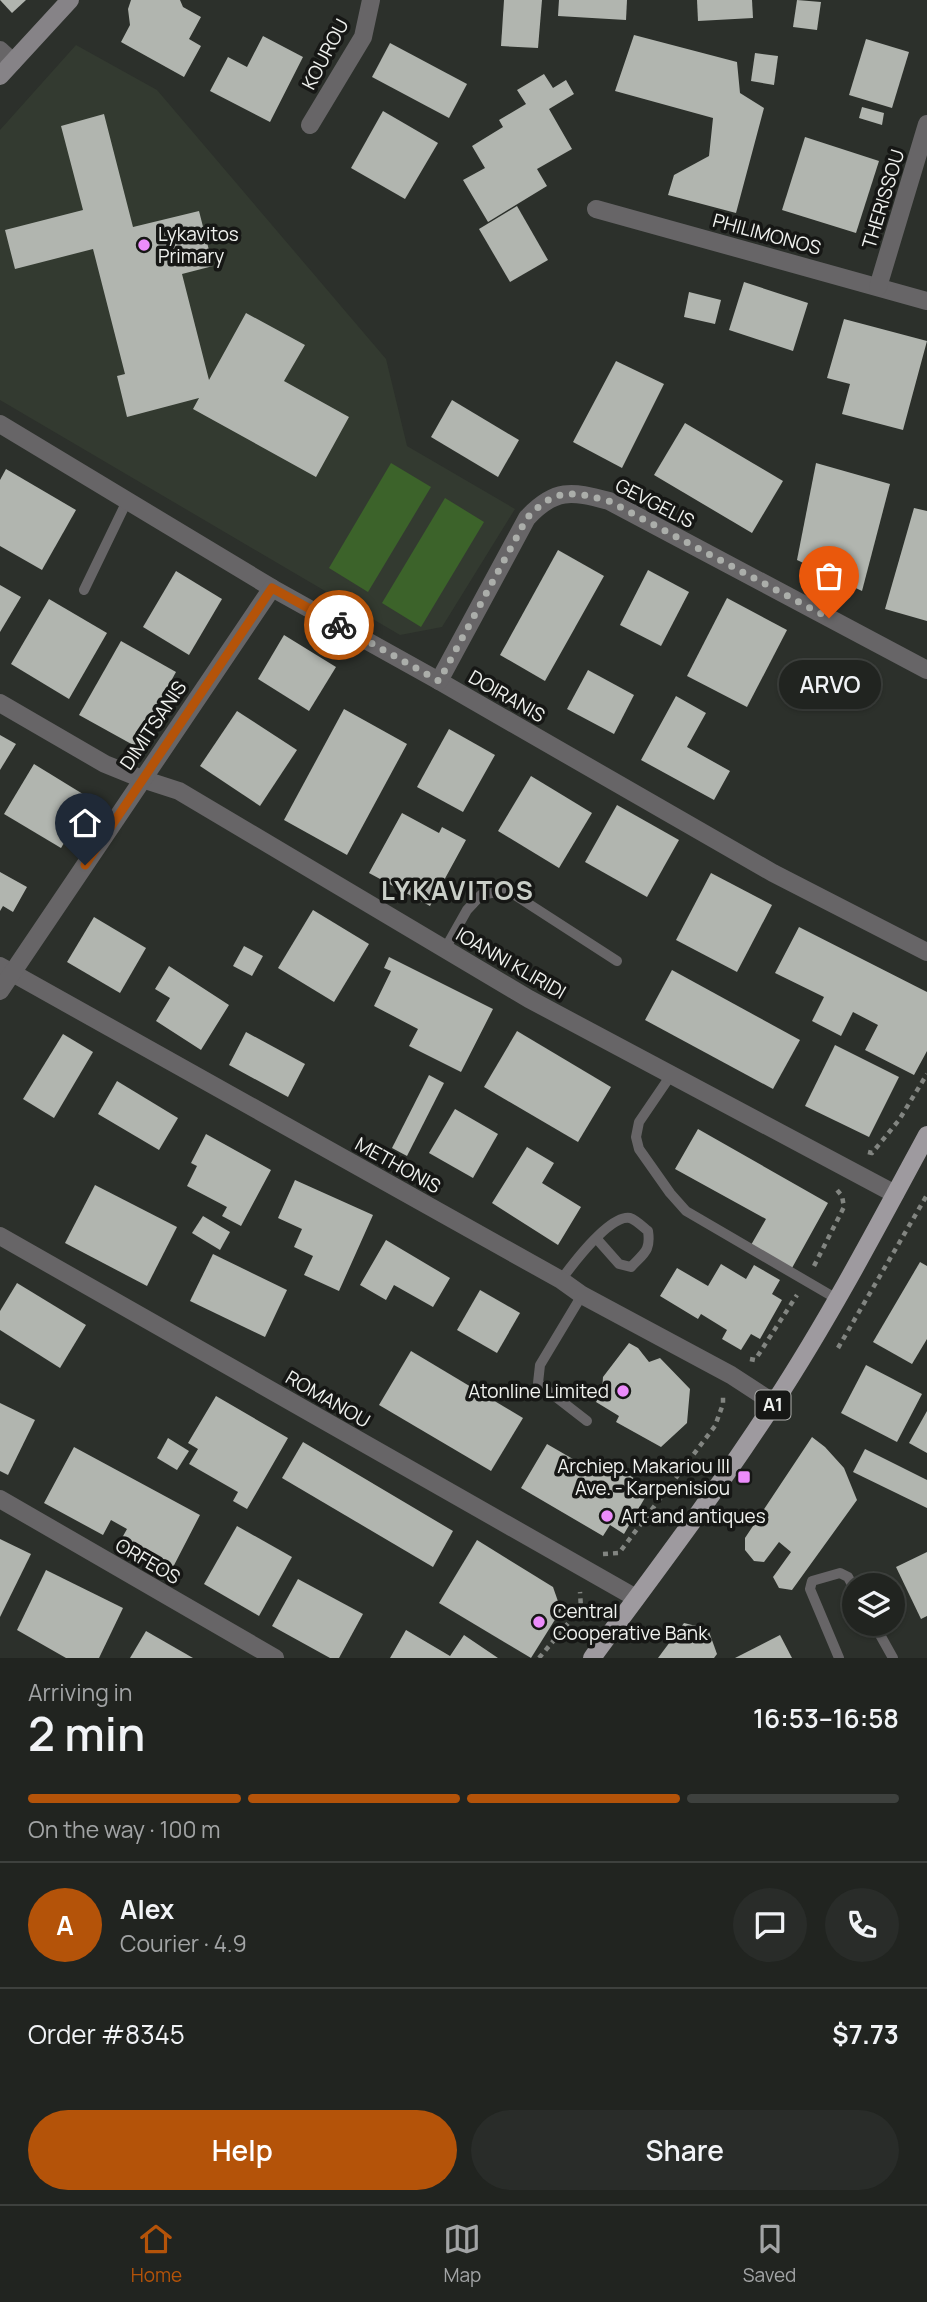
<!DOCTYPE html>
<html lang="en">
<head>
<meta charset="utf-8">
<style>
  :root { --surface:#212420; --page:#292c29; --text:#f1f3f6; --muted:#a2a4a5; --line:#3e413e; --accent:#b45309 }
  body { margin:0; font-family:Manrope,sans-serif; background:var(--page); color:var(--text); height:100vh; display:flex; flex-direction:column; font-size:26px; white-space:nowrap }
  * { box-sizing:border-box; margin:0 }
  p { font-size:23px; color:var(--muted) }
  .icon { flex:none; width:38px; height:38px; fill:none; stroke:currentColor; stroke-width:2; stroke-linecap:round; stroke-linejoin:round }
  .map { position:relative; height:1658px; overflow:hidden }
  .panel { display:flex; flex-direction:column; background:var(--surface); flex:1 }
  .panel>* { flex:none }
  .fabs { position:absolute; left:842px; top:1573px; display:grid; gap:14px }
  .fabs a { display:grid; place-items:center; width:63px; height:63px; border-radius:50%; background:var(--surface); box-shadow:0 2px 5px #0004,0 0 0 2px var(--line); font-size:35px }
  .pin { position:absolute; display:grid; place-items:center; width:60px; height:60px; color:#fff; margin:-72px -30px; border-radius:50% 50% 50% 0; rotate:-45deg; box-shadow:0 0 7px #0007 }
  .pin .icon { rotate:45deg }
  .courier { position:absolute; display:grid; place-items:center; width:70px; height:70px; margin:-35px; border:5px solid #b45309; border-radius:50%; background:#fff; color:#222; box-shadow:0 2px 9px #0007 }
  .bubble { position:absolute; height:49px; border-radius:24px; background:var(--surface); box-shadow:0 2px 5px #0004,0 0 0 2px var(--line); font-size:23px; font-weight:600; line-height:49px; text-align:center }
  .overview em { font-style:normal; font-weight:600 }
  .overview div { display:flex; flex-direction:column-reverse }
  .overview { display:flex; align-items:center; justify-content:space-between; height:119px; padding:0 28px }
  h1 { font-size:46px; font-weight:600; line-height:52px }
  .bar { display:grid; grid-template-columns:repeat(4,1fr); gap:10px 7px; align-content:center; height:84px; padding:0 28px }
  .bar i { height:9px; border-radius:5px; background:var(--line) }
  .bar .current { background:var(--accent) }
  .bar p { grid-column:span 4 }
  .line { display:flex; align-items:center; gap:18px; padding:0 28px; border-top:2px solid var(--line) }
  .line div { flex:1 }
  .round { display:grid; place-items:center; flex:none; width:74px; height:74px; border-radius:37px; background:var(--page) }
  .primary-button { display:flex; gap:14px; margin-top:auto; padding:14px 28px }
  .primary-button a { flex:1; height:80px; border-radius:42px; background:var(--accent); color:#fff; font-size:28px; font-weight:600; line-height:80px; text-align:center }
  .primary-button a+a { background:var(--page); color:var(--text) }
  .menu { display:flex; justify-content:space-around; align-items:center; height:98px; border-top:2px solid var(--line); background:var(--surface); font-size:19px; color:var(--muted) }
  .menu a { display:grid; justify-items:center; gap:4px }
  .menu .current { color:var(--accent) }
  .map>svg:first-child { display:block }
  .built { fill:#333a30 }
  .green { fill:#3c632a }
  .building { fill:#b1b5af }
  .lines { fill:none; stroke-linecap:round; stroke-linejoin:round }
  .path { stroke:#828581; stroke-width:4.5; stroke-dasharray:5 5; stroke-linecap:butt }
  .lane { stroke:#676567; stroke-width:10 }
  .street { stroke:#676567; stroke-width:18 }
  .secondary { stroke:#868387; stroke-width:18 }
  .primary { stroke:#9e9a9f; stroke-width:18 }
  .done { stroke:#abaeaa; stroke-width:7; stroke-dasharray:0 12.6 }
  .route { stroke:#b45309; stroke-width:9 }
  .poi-dot { fill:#ec8cfb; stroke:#161715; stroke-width:2.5 }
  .labels { text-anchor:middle; stroke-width:7; stroke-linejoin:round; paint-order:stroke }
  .shield { fill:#161715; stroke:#afb0ae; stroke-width:2 }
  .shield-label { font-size:18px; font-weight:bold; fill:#f0f2ef }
  .street-label { font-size:19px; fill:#f0f2ef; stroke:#161715 }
  .poi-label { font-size:19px; fill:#f0f2ef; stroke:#161715; text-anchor:start }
  .district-label { font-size:26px; font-weight:bold; letter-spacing:2px; fill:#c9cec7; stroke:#161715 }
</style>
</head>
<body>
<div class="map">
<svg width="927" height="1658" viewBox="0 0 927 1658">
  <rect width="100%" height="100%" fill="#2c302b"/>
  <!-- built -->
  <polygon class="built" points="76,45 157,90 386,359 407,446 515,509 442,627 400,635 0,400 0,130"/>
  <!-- green -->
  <g class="green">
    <polygon points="391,463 431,487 368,592 329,568"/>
    <polygon points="445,498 484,522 421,627 382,603"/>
  </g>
  <!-- building -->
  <g class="building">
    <polygon points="0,0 26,0 12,13"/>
    <polygon points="131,0 180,0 183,7 201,17 189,39 201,46 184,77 121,42 130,25 128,9"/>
    <polygon points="504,0 542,0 538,48 501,46"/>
    <polygon points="559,0 627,0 626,20 558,16"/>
    <polygon points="697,0 752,0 753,18 698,21"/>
    <polygon points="797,0 821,2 817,30 793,27"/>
    <polygon points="634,35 737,62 740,93 764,108 736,213 668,195 674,175 709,156 713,118 615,91"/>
    <polygon points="263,36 303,57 270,122 210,91 228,57 247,67"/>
    <polygon points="866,39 909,52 892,108 849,95"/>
    <polygon points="390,43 467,84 449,118 372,77"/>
    <polygon points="755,53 778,56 774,85 751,81"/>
    <polygon points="544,74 553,88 566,80 574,94 549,109 572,149 537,169 547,186 488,222 463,180 485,168 472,146 503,127 499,120 526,104 517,90"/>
    <polygon points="862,107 884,113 882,125 859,118"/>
    <polygon points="383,111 438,143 405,199 351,168"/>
    <polygon points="104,114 133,227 199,211 213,266 182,274 209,380 246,313 305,345 284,381 349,417 316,477 193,409 199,398 127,417 117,376 125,374 93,249 15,269 5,230 83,210 61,126"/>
    <polygon points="805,137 879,161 856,233 782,210"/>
    <polygon points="517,206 548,260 510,282 479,229"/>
    <polygon points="744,282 808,303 793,351 729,330"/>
    <polygon points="689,292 721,300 715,324 684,317"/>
    <polygon points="844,319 927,341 903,430 842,414 850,384 827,378"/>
    <polygon points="616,361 664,384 622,468 573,442"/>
    <polygon points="452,400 519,440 498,477 431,437"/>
    <polygon points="685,423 783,481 752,533 654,475"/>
    <polygon points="816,463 890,484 862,591 797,560"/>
    <polygon points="6,469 76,510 42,570 0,546 0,480"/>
    <polygon points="914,508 927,511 927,621 885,609"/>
    <polygon points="558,550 604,576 545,681 500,655"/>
    <polygon points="648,570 689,592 661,646 620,625"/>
    <polygon points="176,571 222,599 189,655 143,627"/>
    <polygon points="0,585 21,597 0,632"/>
    <polygon points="727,598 787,630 747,707 687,676"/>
    <polygon points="49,599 107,633 69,699 11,664"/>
    <polygon points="284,635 336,667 309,711 258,679"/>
    <polygon points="121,641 176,672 135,746 79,715"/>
    <polygon points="588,670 634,695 614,734 567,709"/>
    <polygon points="676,696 706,713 687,747 730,771 714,800 641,760"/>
    <polygon points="344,709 407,744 347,855 284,820"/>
    <polygon points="237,711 297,750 260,806 200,766"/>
    <polygon points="449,729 495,755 463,812 417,787"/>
    <polygon points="0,735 16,744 0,770"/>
    <polygon points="34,764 91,799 61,848 4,814"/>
    <polygon points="531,776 592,813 559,868 498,831"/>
    <polygon points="617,805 679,840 647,897 585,862"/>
    <polygon points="402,813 439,833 442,827 466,840 430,906 369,873"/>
    <polygon points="0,872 27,887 13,912 3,906 0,911"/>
    <polygon points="711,873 772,905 737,972 676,940"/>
    <polygon points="313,910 369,944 334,1002 278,968"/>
    <polygon points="94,917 146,948 120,993 67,962"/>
    <polygon points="799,927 927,992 927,1051 914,1075 865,1050 878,1025 853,1012 841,1036 812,1021 824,997 775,973"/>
    <polygon points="244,946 263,956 252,976 233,966"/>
    <polygon points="389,957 493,1009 461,1072 409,1046 418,1029 374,1006 391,971 384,968"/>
    <polygon points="169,966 229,1005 201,1050 156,1021 170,998 155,989"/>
    <polygon points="672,970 800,1040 773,1089 645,1020"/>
    <polygon points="517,1031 611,1087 578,1142 484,1087"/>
    <polygon points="246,1032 305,1064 288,1097 229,1065"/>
    <polygon points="63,1034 93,1052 54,1118 23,1099"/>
    <polygon points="835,1045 899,1077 869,1137 805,1106"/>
    <polygon points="429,1075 444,1083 407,1156 392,1148"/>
    <polygon points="117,1081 178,1118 159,1150 98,1114"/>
    <polygon points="455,1109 498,1134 473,1178 429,1153"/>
    <polygon points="698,1129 828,1203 792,1268 751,1245 766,1219 675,1169"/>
    <polygon points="206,1134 271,1170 241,1226 222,1216 227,1207 187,1186 197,1166 191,1163"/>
    <polygon points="527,1147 554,1163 542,1183 581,1207 558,1245 492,1203"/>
    <polygon points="295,1180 373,1215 339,1291 304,1275 313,1256 294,1247 302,1229 278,1218"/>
    <polygon points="95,1185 177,1227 147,1286 65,1243"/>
    <polygon points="203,1216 230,1232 220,1250 192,1233"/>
    <polygon points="386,1240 450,1278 433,1307 394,1285 386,1300 360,1285"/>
    <polygon points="213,1254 287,1290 265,1337 190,1301"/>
    <polygon points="920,1262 927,1266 927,1339 912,1364 873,1342"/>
    <polygon points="721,1264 746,1279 754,1265 780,1280 772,1294 782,1300 760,1339 751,1334 741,1350 722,1339 727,1330 701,1314 698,1319 660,1296 677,1268 708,1286"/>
    <polygon points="17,1283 86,1325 60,1368 0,1330 0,1311"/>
    <polygon points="480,1290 520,1313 497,1353 457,1330"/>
    <polygon points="629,1343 638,1348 649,1362 660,1358 690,1389 687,1423 661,1447 616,1422 619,1416 596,1402 602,1391 603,1377"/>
    <polygon points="411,1351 523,1418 491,1471 379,1405"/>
    <polygon points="866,1365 922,1394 897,1442 841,1413"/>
    <polygon points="216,1396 288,1438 247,1509 233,1501 238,1492 189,1464 198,1449 188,1443"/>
    <polygon points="0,1403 35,1420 8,1475 0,1471"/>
    <polygon points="927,1411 927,1453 909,1443"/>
    <polygon points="812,1437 825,1447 844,1468 857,1500 792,1590 779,1588 773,1577 791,1552 779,1542 764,1562 754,1561 745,1550 745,1538"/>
    <polygon points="168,1438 189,1451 177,1470 157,1458"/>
    <polygon points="303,1442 453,1531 433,1567 282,1478"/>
    <polygon points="547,1444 585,1466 617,1467 650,1489 624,1534 610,1525 603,1536 521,1488"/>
    <polygon points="74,1447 200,1515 170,1573 118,1545 127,1529 111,1520 103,1535 44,1503"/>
    <polygon points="865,1449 927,1480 927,1508 853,1472"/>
    <polygon points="237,1526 292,1557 259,1616 204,1584"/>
    <polygon points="0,1539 31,1554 0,1617"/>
    <polygon points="477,1540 553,1587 561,1610 531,1658 439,1603"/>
    <polygon points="927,1552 927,1616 921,1619 896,1567"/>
    <polygon points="46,1570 123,1608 99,1658 66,1658 17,1630"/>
    <polygon points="298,1579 363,1614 339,1658 330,1658 272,1626"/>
    <polygon points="684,1623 708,1629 717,1654 714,1658 658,1658"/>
    <polygon points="406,1630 450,1656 464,1635 498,1658 390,1658"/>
    <polygon points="146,1631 193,1658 130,1658"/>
    <polygon points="780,1635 792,1658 735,1658"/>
  </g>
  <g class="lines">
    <!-- path -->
    <g class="path">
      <polyline points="868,1152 872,1153 899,1120 927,1074"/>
      <polyline points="814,1266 844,1207 842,1196 837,1190"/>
      <polyline points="838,1348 927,1195"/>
      <polyline points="750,1359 755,1360 797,1295"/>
      <polyline points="603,1554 619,1553 715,1426 723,1404 723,1395"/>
      <polyline points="539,1658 581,1608 580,1592"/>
    </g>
    <!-- lane -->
    <g class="lane">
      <polyline points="84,590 127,501"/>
      <polyline points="445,949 467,910 481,895 507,890 617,961"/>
      <polyline points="671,1075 639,1122 636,1137 639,1149 670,1193 686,1211 837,1299"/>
      <path d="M561,1280C572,1265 610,1214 630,1218C636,1220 643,1227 648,1231C651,1251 644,1253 631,1267L619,1264L596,1238"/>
      <polyline points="582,1295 540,1365 538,1383 587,1421"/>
      <polyline points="874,1624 893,1658"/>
      <polyline points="839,1658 810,1589 812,1581 840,1573 848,1577 854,1588"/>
    </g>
    <!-- street -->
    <g class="street">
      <polyline points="0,50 13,62"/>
      <polyline points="310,125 363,37 371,0"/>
      <polyline points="596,209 927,301"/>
      <polyline points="878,287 927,124"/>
      <polyline points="0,424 272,588 439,681 773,873 927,952"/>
      <path d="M439,681L527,518C555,488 571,491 609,501L927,670"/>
      <polyline points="0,703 105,764 142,779 179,791 529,999 895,1194"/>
      <polyline points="0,966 561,1280 582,1295 731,1375 774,1403"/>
      <polyline points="0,991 272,588"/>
      <polyline points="0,1236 636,1598"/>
      <polyline points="0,1499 275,1658"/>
    </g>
    <!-- secondary -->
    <polyline class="secondary" points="0,76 70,0"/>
    <!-- primary -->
    <path class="primary" d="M592,1658C654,1574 717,1491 774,1403C830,1317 878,1226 927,1135"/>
  </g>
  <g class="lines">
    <!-- done -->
    <path class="done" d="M339,625L439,681L527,518C555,488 571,491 609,501L829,618"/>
    <!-- route -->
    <polyline class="route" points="85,865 272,588 339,625"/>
  </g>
  <!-- markers -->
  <g class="poi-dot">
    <circle cx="144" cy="245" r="7"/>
    <circle cx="623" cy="1391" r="7"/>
    <rect x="737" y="1470" width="14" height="14" rx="3.5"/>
    <circle cx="607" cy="1516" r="7"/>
    <circle cx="539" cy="1622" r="7"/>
  </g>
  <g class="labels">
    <!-- shield labels -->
    <rect class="shield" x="755.5" y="1390.5" width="35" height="29" rx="5"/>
    <g class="shield-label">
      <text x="773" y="1411">A1</text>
    </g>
    <!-- street labels -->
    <g class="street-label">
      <text transform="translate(325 54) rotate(-62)" y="7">KOUROU</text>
      <text transform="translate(883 199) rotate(-73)" y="7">THERISSOU</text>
      <text transform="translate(767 234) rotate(15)" y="7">PHILIMONOS</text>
      <text transform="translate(655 503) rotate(27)" y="7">GEVGELIS</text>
      <text transform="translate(507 696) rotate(30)" y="7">DOIRANIS</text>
      <text transform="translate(153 725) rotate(-56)" y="7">DIMITSANIS</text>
      <text transform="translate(511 963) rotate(30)" y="7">IOANNI KLIRIDI</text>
      <text transform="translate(398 1165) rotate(29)" y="7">METHONIS</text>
      <text transform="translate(328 1399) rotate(30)" y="7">ROMANOU</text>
      <text transform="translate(148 1561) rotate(30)" y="7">ORFEOS</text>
    </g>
    <!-- poi labels -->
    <g class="poi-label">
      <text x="158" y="241">Lykavitos<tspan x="158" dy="22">Primary</tspan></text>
      <text x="609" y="1398" text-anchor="end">Atonline Limited</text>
      <text x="730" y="1473" text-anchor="end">Archiep. Makariou III<tspan x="730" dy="22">Ave. - Karpenisiou</tspan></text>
      <text x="621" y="1523">Art and antiques</text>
      <text x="553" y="1618">Central<tspan x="553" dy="22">Cooperative Bank</tspan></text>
    </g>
    <!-- district labels -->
    <g class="district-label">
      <text x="458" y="900">LYKAVITOS</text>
    </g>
  </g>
</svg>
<div class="fabs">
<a><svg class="icon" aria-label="layers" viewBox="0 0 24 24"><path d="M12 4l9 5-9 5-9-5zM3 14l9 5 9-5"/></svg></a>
</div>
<div class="pin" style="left:829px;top:618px;background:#ea580c"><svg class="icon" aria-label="bag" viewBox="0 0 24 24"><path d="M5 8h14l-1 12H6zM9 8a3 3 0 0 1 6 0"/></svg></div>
<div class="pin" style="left:85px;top:865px;background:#1f2937"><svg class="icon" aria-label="home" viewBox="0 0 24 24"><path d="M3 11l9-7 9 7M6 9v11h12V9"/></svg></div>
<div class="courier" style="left:339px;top:625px"><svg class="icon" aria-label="bike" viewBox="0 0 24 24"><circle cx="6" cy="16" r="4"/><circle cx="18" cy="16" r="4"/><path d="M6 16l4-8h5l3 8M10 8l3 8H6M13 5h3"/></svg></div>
<div class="bubble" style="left:779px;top:660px;width:102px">ARVO</div>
</div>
<section class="panel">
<div class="overview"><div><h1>2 min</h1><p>Arriving in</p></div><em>16:53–16:58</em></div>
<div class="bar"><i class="current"></i><i class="current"></i><i class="current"></i><i></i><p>On the way · 100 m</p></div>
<div class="line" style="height:126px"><b class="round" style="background:var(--accent);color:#fff">A</b><div><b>Alex</b><p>Courier · 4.9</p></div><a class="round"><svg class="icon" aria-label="chat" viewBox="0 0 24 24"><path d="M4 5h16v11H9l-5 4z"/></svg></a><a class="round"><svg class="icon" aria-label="phone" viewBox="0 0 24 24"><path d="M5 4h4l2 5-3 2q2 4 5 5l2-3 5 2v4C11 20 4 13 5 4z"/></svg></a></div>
<div class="line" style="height:91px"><div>Order #8345</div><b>$7.73</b></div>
<div class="primary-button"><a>Help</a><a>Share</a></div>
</section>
<nav class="menu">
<a class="current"><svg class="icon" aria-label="home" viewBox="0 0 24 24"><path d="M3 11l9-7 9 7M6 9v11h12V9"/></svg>Home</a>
<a><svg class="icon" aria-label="map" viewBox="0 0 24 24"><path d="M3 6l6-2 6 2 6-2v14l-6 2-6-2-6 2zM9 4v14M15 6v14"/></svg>Map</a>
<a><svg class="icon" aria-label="saved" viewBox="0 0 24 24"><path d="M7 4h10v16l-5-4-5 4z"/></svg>Saved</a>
</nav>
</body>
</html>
